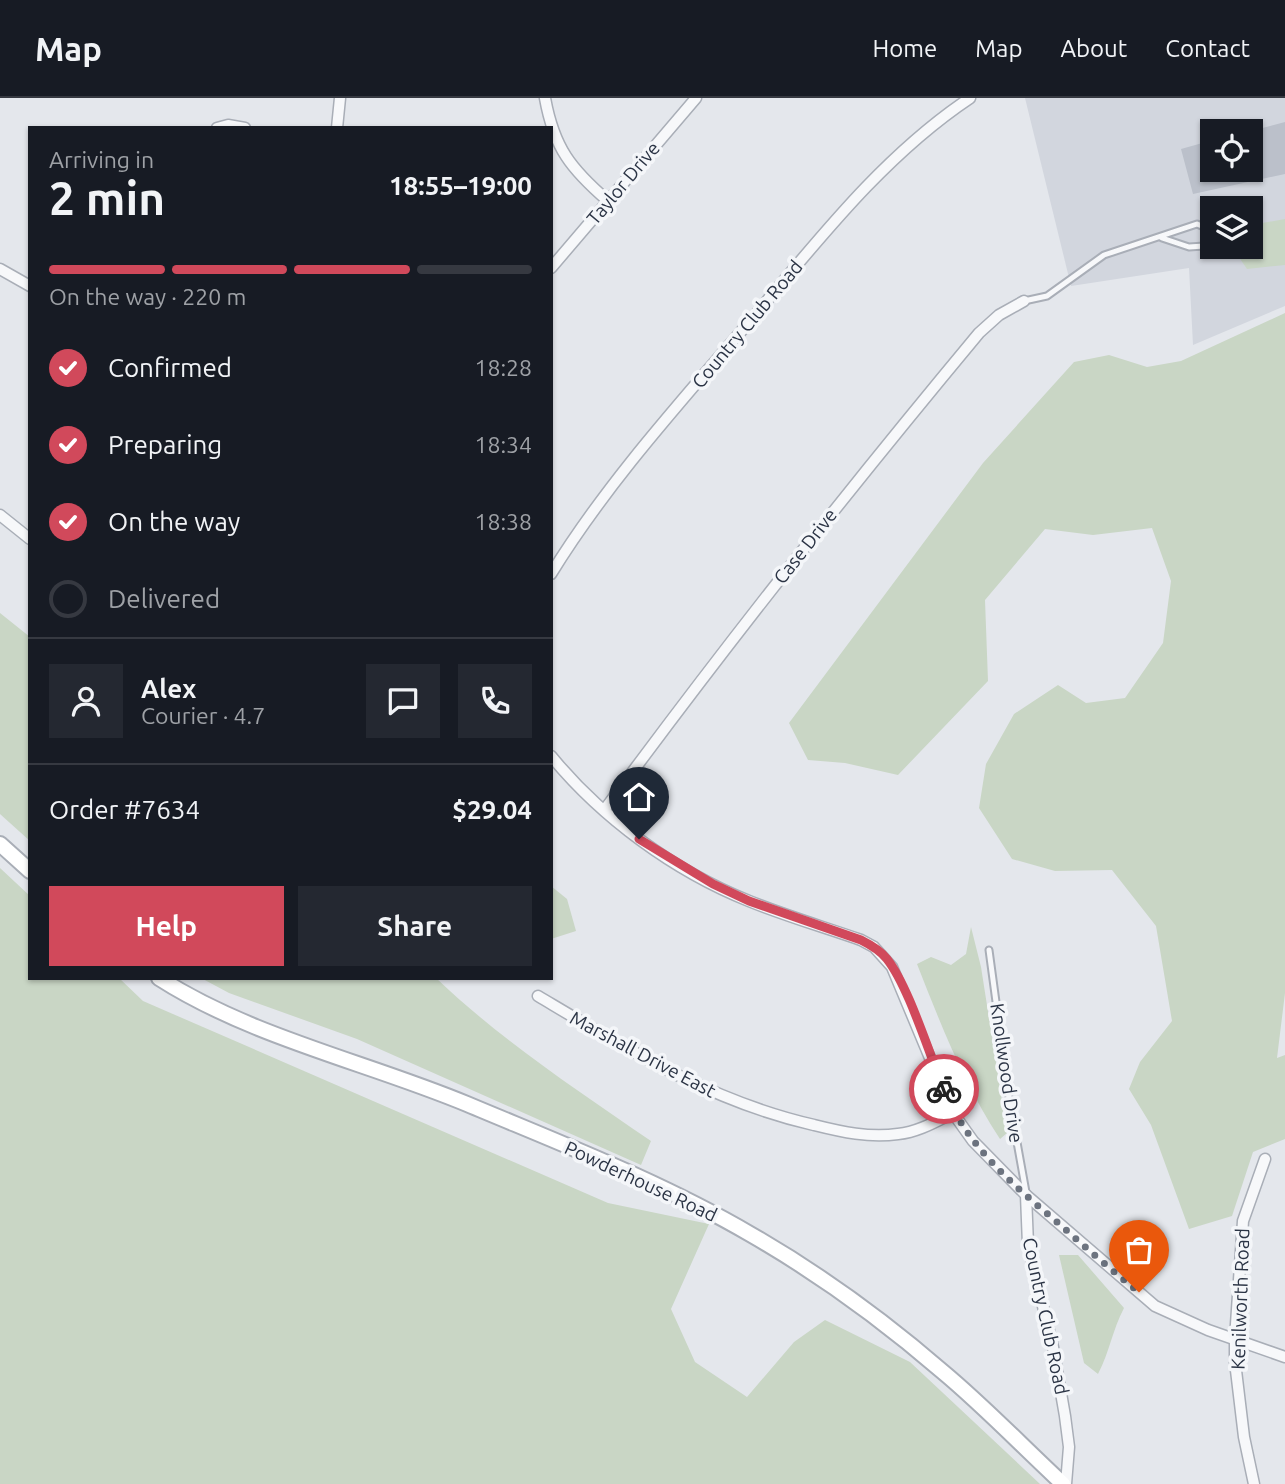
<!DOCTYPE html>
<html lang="en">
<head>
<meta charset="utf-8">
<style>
  :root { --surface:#171b24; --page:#242831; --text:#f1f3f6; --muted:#9ea1a6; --line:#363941; --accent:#d1495b }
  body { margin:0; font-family:Ubuntu,sans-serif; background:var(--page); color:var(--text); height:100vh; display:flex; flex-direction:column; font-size:26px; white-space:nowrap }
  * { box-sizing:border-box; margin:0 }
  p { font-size:23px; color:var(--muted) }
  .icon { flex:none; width:38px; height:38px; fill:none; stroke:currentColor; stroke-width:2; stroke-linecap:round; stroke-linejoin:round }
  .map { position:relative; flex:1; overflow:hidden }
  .side { position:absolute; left:28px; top:28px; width:525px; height:854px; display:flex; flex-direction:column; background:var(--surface); border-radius:0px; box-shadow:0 2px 5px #0004 }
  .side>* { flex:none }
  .fabs { position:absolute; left:1200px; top:21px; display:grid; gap:14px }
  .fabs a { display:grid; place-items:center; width:63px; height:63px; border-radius:0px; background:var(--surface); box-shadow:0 2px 5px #0004; font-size:35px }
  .pin { position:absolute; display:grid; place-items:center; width:60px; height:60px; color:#fff; margin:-72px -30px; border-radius:50% 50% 50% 0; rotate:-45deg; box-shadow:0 0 7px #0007 }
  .pin .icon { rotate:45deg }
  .courier { position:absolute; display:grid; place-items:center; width:70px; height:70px; margin:-35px; border:5px solid #d1495b; border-radius:50%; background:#fff; color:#222; box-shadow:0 2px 9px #0007 }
  .overview em { font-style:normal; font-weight:700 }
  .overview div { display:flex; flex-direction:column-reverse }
  .overview { display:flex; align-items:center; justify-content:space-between; height:119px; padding:0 21px }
  h1 { font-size:46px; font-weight:700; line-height:52px }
  .bar { display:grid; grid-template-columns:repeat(4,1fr); gap:10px 7px; align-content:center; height:84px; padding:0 21px }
  .bar i { height:9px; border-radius:5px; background:var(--line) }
  .bar .active { background:var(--accent) }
  .bar p { grid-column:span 4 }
  .line { display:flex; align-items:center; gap:18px; padding:0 21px; border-top:2px solid var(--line) }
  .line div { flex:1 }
  .round { display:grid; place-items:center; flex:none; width:74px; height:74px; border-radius:0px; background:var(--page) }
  ol { padding:0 21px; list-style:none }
  li { display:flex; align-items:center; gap:21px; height:77px }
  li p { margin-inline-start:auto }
  li .icon { padding:7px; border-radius:50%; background:var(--accent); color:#fff; stroke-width:4 }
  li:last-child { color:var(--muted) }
  li i { width:38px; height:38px; border:4px solid var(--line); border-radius:50% }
  .action { display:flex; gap:14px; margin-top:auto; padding:14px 21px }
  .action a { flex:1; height:80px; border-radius:0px; background:var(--accent); color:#fff; font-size:28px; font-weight:700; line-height:80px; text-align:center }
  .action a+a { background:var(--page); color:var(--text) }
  header { display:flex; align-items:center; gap:42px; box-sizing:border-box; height:98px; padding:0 35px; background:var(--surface); border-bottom:2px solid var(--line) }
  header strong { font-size:33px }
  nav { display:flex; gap:38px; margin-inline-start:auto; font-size:24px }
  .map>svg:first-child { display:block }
  .built { fill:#d2d6de; fill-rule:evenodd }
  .green { fill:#c9d6c5 }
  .building { fill:#bbc0ca }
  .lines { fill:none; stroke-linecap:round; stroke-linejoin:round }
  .lane-casing { stroke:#a9aeb7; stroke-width:9 }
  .street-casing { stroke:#a9aeb7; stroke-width:13 }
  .secondary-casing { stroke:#a9aeb7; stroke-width:18 }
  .lane { stroke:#f7f8fa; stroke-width:5 }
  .street { stroke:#f7f8fa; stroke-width:10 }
  .secondary { stroke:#fff; stroke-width:14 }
  .done { stroke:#6c737f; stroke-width:7; stroke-dasharray:0 12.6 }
  .route { stroke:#d1495b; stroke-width:9 }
  .labels { text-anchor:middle; stroke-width:7; stroke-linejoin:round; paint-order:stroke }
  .street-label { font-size:19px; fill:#2b3445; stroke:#f4f6f9 }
</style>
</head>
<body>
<header>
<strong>Map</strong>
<nav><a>Home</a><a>Map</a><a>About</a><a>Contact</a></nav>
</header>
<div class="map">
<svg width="1285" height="1386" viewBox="0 0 1285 1386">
  <rect width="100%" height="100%" fill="#e4e7ec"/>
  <!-- built -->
  <path class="built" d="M1025,0H1285V208L1193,247L1189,170L1071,188ZM1213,33H1251V72H1213ZM1213,110H1251V149H1213Z"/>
  <!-- green -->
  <g class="green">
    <polygon points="1285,121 1285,167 1247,171 1232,149 1251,149 1251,127"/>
    <polygon points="1285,215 1285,895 1277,960 1285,957 1285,1041 1253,1054 1232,1118 1189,1131 1151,1027 1129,991 1140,964 1172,923 1156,828 1112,772 1055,773 1012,761 979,710 986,666 1014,616 1058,587 1086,605 1125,600 1163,545 1171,483 1152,430 1093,437 1045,431 985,502 988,583 898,677 845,665 808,662 789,625 983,365 1074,264 1109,257 1147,269 1181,263"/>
    <polygon points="0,515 30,539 30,743 0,716"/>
    <polygon points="0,770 30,798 30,880 119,880 143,903 608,1105 709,1126 671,1211 695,1264 747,1299 794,1244 825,1222 910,1264 1040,1386 0,1386"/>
    <polygon points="551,788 567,801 576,833 551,841"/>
    <path d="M971,829L981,869L1007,1035L1000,1041C964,986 941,927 917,866L931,859L951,867L966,856Z"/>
    <path d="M201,880H436C501,942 577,992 651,1043L641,1067L357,941L229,895Z"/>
    <path d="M1059,1157H1078L1124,1210C1112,1233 1110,1253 1098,1276L1084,1265Z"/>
  </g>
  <!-- building -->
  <polygon class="building" points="1285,24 1285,76 1193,96 1181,51 1213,42 1213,72 1251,72 1251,33"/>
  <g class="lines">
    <!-- lane casing -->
    <g class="lane-casing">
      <g id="lane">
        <polyline points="1024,203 1047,198 1104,157 1197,126 1209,131 1211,138 1204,148 1189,149 1162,140"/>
        <polyline points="989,852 1009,1000 1026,1094"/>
      </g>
    </g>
    <!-- street casing -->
    <g class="street-casing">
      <g id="street">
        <path d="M545,0C554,50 571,71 608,103"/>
        <polyline points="217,30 228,27 245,30"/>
        <polyline points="337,30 340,0"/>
        <polyline points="551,170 696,0"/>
        <polyline points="0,171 30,188"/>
        <polyline points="0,417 30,441"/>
        <path d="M551,476C605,388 677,308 744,230C813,149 880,60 970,0"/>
        <path d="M551,658C602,720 674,773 749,803C786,818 824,829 861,842L874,849L892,869L953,1015L973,1043L1026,1097L1028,1147L1053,1249L1065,1318L1069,1349L1066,1386"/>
        <path d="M605,711C725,548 850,390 979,235L999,217L1024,203"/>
        <path d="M538,898C627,951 712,1004 814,1027C842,1034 869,1040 898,1036C918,1034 935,1024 953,1015"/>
        <polyline points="1026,1097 1155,1208 1208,1232 1285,1259"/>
        <polyline points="1254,1386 1244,1339 1235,1264 1235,1241 1243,1123 1265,1061"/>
      </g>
    </g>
    <!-- secondary casing -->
    <g class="secondary-casing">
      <g id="secondary">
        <polyline points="0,746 30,773"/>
        <path d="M159,880C251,939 366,964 467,1006C562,1046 661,1084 750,1136C818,1175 884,1223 943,1274C985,1309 1023,1349 1063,1386"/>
      </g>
    </g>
    <!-- lane -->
    <use href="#lane" class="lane"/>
    <!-- street -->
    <use href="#street" class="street"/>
    <!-- secondary -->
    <use href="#secondary" class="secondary"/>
  </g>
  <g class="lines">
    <!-- done -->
    <path class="done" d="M944,991C966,1047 1012,1086 1057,1124C1084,1148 1111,1172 1139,1194"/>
    <!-- route -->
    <path class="route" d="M639,741L713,786L749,803L861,842C871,847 880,852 887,861C909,889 929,956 944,991"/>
  </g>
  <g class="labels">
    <!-- street labels -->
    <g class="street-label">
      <text transform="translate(623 85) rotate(-50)" y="7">Taylor Drive</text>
      <text transform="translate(747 226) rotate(-50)" y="7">Country Club Road</text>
      <text transform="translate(805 448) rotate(-52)" y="7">Case Drive</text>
      <text transform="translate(643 956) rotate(28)" y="7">Marshall Drive East</text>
      <text transform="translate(1007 975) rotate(82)" y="7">Knollwood Drive</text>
      <text transform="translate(641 1083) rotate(25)" y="7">Powderhouse Road</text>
      <text transform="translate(1240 1201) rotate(-88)" y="7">Kenilworth Road</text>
      <text transform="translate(1046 1218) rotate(78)" y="7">Country Club Road</text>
    </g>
  </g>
</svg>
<div class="fabs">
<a><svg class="icon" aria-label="locate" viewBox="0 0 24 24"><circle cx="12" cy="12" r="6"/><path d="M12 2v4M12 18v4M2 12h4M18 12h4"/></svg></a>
<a><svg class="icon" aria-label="layers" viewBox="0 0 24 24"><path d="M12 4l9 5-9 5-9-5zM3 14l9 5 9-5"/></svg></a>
</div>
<div class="pin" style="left:1139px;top:1194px;background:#ea580c"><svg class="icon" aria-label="bag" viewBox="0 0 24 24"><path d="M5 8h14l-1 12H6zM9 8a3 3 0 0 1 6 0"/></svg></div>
<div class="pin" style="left:639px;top:741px;background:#1f2937"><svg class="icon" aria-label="home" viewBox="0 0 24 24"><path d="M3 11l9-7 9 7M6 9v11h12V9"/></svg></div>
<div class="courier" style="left:944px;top:991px"><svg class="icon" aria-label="bike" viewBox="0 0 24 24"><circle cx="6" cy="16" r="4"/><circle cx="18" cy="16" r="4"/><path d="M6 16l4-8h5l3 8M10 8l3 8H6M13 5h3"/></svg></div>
<section class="side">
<div class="overview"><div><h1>2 min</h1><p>Arriving in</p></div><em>18:55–19:00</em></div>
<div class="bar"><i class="active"></i><i class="active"></i><i class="active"></i><i></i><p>On the way · 220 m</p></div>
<ol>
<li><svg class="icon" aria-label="check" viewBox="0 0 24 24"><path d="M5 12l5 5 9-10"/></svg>Confirmed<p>18:28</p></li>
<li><svg class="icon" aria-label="check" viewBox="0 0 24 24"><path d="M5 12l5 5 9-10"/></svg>Preparing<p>18:34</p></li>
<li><svg class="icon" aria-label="check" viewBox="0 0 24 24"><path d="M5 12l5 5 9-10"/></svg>On the way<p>18:38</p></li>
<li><i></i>Delivered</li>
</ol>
<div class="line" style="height:126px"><a class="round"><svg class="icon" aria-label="person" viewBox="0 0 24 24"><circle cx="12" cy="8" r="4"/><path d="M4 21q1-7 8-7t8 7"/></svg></a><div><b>Alex</b><p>Courier · 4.7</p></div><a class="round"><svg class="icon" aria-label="chat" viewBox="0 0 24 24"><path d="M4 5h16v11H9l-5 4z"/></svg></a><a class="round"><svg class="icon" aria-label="phone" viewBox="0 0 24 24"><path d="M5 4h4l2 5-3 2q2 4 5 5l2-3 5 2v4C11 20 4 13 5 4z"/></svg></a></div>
<div class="line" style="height:91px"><div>Order #7634</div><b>$29.04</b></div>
<div class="action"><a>Help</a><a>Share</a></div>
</section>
</div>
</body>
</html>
